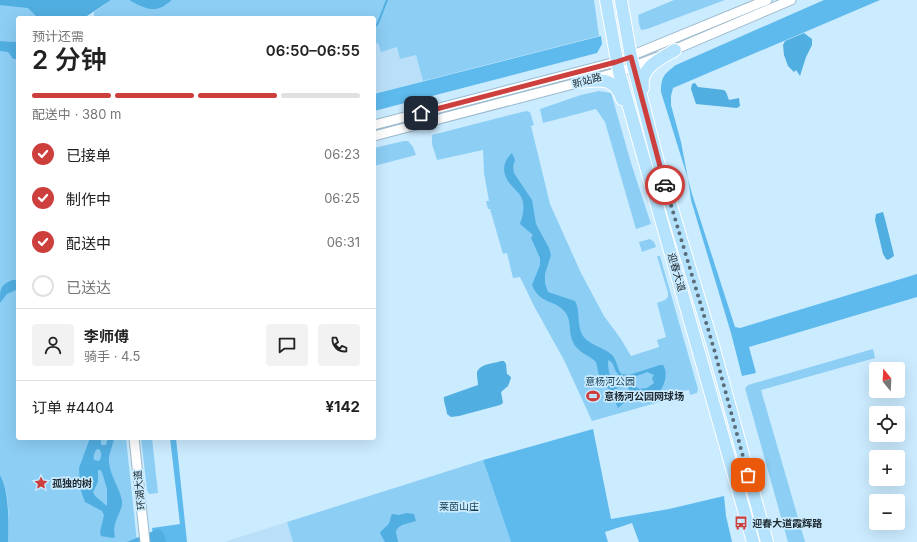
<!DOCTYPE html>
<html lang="zh">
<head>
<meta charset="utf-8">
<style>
  :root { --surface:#fff; --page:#f2f2f2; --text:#222; --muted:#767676; --line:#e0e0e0; --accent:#cd3f3d }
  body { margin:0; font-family:Inter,"Noto Sans SC",sans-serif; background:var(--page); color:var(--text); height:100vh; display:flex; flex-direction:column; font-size:15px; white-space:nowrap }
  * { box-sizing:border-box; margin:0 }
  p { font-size:13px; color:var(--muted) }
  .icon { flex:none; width:22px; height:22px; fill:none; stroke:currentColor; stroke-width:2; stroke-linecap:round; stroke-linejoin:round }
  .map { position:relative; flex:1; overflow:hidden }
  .drawer { position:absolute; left:16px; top:16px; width:360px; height:424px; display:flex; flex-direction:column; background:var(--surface); border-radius:4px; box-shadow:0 4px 16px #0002 }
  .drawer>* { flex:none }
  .needle { width:26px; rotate:342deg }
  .buttons { position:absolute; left:869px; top:362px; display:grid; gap:8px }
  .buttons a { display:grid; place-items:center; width:36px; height:36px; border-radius:4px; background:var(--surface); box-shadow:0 4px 16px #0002; font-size:20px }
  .pin { position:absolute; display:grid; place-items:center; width:34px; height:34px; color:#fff; margin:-17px; border-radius:8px; box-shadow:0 2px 6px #0006 }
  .courier { position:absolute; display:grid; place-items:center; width:40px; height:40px; margin:-20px; border:3px solid #cd3f3d; border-radius:50%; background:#fff; color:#222; box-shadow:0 1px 5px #0007 }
  .overview em { font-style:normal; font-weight:600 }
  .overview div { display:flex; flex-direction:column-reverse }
  .overview { display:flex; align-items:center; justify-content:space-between; height:68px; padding:0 16px }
  h1 { font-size:26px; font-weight:600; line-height:30px }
  .bar { display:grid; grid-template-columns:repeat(4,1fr); gap:6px 4px; align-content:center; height:48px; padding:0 16px }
  .bar i { height:5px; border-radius:3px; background:var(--line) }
  .bar .active { background:var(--accent) }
  .bar p { grid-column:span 4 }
  .line { display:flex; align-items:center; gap:10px; padding:0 16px; border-top:1px solid var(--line) }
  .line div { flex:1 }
  .round { display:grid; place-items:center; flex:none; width:42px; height:42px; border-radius:4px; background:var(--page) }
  ol { padding:0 16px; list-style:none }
  li { display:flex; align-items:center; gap:12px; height:44px }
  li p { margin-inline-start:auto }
  li .icon { padding:4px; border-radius:50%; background:var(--accent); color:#fff; stroke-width:4 }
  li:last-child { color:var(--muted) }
  li i { width:22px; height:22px; border:2px solid var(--line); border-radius:50% }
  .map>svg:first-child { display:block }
  .built { fill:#bae0f9 }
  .green { fill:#8dcef5 }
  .forest { fill:#5ebaed }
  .water { fill:#51aee1; fill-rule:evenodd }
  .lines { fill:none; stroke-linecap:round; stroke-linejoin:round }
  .stream { stroke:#51aee1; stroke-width:2 }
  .minor-casing { stroke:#9bb9cd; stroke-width:11 }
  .major-casing { stroke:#fff; stroke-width:14 }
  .minor { stroke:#fff; stroke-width:9 }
  .major { stroke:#b5e2fc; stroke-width:12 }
  .done { stroke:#596c78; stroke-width:4; stroke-dasharray:0 7.2 }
  .route { stroke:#cd3f3d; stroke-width:5 }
  .labels { text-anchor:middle; stroke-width:3.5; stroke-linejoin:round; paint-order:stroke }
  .street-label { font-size:10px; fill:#1c282f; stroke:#cbebff }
  .park-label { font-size:10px; fill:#153d52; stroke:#cbebff }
  .poi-label { font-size:10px; font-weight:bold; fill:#1c282f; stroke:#cbebff; text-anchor:start }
</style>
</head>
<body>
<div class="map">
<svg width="917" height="542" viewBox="0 0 917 542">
  <rect width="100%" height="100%" fill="#cbebff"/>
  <!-- built -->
  <g class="built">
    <polygon points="378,43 397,47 416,54 423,81 374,94 374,44"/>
    <polygon points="287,522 293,542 224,542"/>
  </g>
  <!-- green -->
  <g class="green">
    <polygon points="0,0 78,0 80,18 18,18 18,42 0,41"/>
    <polygon points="111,0 129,0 149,9 166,5 172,0 594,0 599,36 423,81 416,55 400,59 397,47 381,52 378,43 374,44 374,18 94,18 94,12"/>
    <polygon points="674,0 725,0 647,29 641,30 639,24 638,15"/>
    <path d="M4,50L8,52L14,60H18V438H126L137,542H8C9,526 10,488 0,475V51Z"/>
    <polygon points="599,91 611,93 631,163 651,224 636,229 605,122 596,109 543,123 540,109 581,95"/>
    <polygon points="526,111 530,112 534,125 531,126 550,204 581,273 604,316 621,339 631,356 659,347 657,340 666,337 657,303 665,300 668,297 668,293 657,256 660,256 698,389 697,393 690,395 689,390 683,391 681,396 592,421 564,360 534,306 520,277 513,278 507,253 503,254 490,209 488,209 486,201 489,201 484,173 483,150 437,160 432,144 432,135"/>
    <polygon points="404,141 408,141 413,147 416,155 374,166 374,148"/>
    <polygon points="650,239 654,242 656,247 642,252 639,242"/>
    <polygon points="873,349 875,358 761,390 805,542 788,542 745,388 748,385"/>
    <polygon points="141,438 152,438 158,493 149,494 147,490"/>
    <polygon points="483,460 511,542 293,542 287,522"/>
  </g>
  <!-- forest -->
  <g class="forest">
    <path d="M824,0H880L673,88L671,96V105L681,142L688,179L692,194L735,327L740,328L917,274V297L749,347L756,373L742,376L731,333L691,200L688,179L661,92C661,77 664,74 676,65Z"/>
    <polygon points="601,36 602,44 597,53 374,111 374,94"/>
    <polygon points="593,429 611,519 669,509 724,496 726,516 732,542 639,542 632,523 605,532 608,542 511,542 483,460"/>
    <polygon points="170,438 176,438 187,542 154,542 152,528 180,524"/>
  </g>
  <!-- water -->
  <g class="water">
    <polygon points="0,0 111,0 87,16 76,18 38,18 28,8 0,5"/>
    <path d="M129,0H172C156,14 147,10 129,0Z"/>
    <polygon points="804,33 812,39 812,45 806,57 800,76 796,70 794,72 788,66 784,55 783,45 785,41"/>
    <polygon points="0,41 18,42 18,60 13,59 8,52 0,51"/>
    <polygon points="695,83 698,87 724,90 726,92 729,100 739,98 740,106 737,108 696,104 691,89 692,84"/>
    <path d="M512,153L515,160L513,166L514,173L532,200L536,224L549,248L551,255L545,274V283L548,292L575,301C581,312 576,325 583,336C588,344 604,348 611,354C617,359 617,368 621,374L629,375L660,365H663C666,369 666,375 665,380C662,393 652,402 638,402C634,402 630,401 626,401L618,408L610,390L602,384L600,380L596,362C589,355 577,352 573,342C568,333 572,320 565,312C555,299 540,305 532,285L540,265V258L531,238L533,235L520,224C523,215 525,207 522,199C520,193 516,191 512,186C502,176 501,163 512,153ZM608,360C615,363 613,368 617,373C621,380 626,381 629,389L628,391L620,392C611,380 608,375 608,360ZM647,372L654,375L652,378L654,383L647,388L639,389L630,382L629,379C634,376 641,375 647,372Z"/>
    <polygon points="883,212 885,219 893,251 894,256 888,260 886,259 883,254 875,220 876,214"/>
    <path d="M12,280H18V289L7,294L0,303C0,288 0,286 12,280Z"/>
    <path d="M501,361H504L506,364L507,374L510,376L511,378L508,386L501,392L503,403L500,405L459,416L451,417L447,414C447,410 443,400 444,397L478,385C478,381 477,378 477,375C476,364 493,364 501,361Z"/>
    <path d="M90,438H101V445H106L108,438H114C113,447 108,454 109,462C110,476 120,488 122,501C123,512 111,522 115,537L113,538L101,536L100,532L104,515L102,511L85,502L80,488L79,468ZM97,449H99C102,453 102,457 99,461L94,460C93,455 94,453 97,449ZM98,470H100L102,472L107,489V506L95,496L93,492L98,482Z"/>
    <path d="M0,475C9,488 9,526 8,542H0Z"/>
    <path d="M407,513L414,514L416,521C411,523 397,524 396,532C396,536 398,538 398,542H385L380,533C382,529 387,527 389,523C391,520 390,517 392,514L399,515Z"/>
    <path d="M158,529C164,532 165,535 166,542H127Z"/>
  </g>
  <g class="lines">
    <!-- stream -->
    <polyline class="stream" points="374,28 378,23 387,0"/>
    <!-- minor casing -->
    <g class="minor-casing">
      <g id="minor">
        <polyline points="669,52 791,0"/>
        <polyline points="374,125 616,62 767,0"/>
        <polyline points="374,136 619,72 658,57"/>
        <polyline points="134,438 145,542"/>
      </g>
    </g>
    <!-- major casing -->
    <g class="major-casing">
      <g id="major">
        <polyline points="606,0 619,72 753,542"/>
        <polyline points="621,0 631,57 658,162 714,349 767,542"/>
        <path d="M579,82C599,80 614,76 622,99"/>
        <path d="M643,88C639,68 660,59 675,50"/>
      </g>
    </g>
    <!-- minor -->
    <use href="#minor" class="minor"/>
    <!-- major -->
    <use href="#major" class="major"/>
  </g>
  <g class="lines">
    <!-- done -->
    <polyline class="done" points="665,185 714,349 748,475"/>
    <!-- route -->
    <polyline class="route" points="421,113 616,62 631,57 665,185"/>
  </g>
  <!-- icons -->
  <defs>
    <g id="stadium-bare" transform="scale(1.08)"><path d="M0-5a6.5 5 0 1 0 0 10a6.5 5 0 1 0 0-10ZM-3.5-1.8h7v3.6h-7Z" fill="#cd3f3d" stroke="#cbebff" stroke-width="2.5" paint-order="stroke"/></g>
    <g id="sight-bare" transform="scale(1.08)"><path d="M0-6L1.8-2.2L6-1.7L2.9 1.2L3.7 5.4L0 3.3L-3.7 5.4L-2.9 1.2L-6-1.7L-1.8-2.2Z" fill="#cd3f3d" stroke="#cbebff" stroke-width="2.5" paint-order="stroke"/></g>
    <g id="bus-bare" transform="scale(1.08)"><path d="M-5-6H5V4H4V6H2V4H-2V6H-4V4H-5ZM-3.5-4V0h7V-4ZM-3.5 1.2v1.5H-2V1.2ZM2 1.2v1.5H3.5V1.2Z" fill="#cd3f3d" stroke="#cbebff" stroke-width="2.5" paint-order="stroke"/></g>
  </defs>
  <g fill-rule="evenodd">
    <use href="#stadium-bare" x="593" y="396"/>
    <use href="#sight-bare" x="41" y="483"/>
    <use href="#bus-bare" x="741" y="523"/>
  </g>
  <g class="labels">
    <!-- street labels -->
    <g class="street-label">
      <text transform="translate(587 80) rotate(-15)" y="4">新站路</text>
      <text transform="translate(677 272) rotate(74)" y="4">迎春大道</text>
      <text transform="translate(139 490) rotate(-96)" y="4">环湖大道</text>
    </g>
    <!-- park labels -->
    <g class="park-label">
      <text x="610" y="385">意杨河公园</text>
      <text x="459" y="510">莱茵山庄</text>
    </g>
    <!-- poi labels -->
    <g class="poi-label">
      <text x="604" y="400">意杨河公园网球场</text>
      <text x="52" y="487">孤独的树</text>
      <text x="752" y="527">迎春大道霞辉路</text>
    </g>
  </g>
</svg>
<div class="buttons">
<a><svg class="needle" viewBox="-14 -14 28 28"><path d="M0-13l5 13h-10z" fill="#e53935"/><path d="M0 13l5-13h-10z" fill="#767676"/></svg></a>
<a><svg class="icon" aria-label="locate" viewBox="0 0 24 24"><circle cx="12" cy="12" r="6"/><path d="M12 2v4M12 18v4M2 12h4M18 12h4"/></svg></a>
<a>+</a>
<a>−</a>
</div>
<div class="pin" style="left:748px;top:475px;background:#ea580c"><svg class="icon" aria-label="bag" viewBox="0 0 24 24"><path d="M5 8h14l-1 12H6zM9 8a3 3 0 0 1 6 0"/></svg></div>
<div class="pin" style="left:421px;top:113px;background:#1f2937"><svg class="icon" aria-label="home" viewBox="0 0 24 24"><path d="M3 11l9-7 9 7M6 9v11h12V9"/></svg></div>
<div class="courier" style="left:665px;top:185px"><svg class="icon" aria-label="car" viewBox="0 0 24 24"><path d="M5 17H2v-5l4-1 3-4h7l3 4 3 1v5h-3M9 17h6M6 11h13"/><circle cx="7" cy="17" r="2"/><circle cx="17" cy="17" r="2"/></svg></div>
<section class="drawer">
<div class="overview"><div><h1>2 分钟</h1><p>预计还需</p></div><em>06:50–06:55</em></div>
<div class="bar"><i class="active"></i><i class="active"></i><i class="active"></i><i></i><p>配送中 · 380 m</p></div>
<ol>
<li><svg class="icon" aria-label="check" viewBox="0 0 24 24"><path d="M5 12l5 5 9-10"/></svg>已接单<p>06:23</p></li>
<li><svg class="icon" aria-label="check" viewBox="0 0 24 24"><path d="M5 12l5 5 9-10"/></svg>制作中<p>06:25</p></li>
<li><svg class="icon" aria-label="check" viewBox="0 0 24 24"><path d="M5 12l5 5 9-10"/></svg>配送中<p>06:31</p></li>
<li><i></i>已送达</li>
</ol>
<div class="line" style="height:72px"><a class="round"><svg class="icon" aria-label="person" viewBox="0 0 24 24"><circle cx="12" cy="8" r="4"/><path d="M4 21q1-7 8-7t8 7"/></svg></a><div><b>李师傅</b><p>骑手 · 4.5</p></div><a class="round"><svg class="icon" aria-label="chat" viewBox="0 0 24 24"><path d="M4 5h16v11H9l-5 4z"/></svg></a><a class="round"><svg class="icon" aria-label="phone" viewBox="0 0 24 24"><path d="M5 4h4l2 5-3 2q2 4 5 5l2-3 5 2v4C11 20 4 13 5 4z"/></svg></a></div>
<div class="line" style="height:52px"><div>订单 #4404</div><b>¥142</b></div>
</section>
</div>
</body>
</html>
